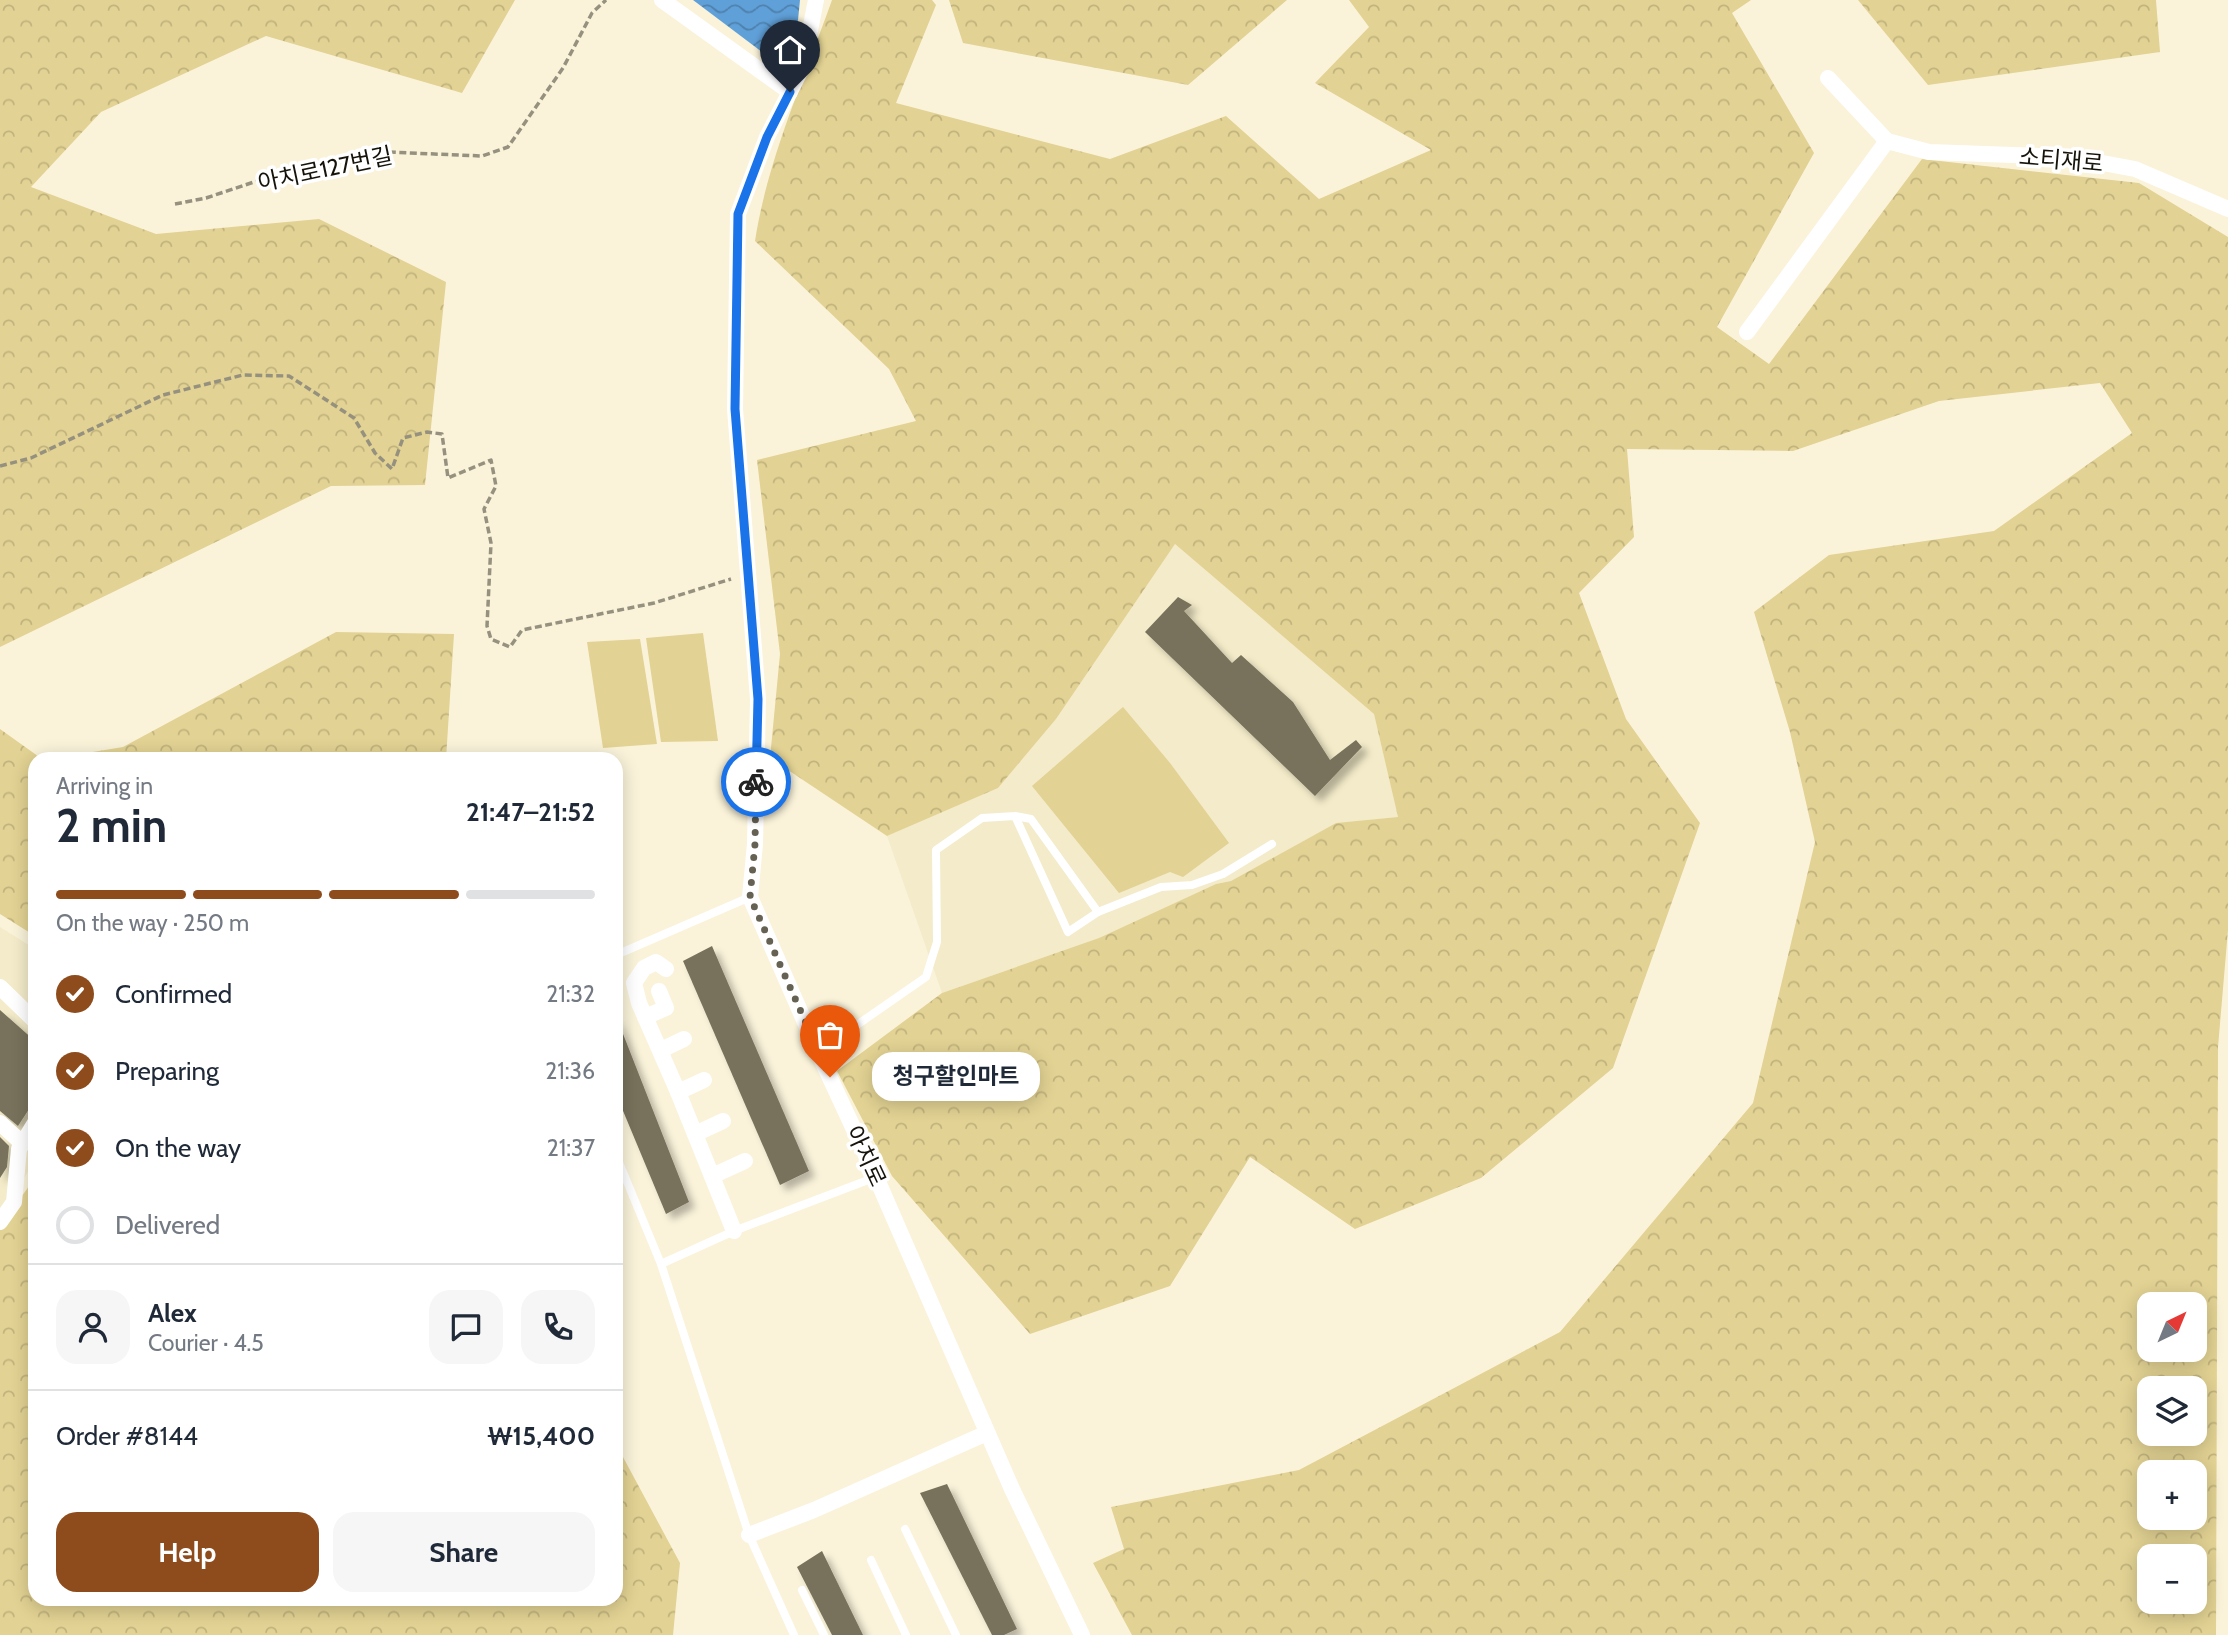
<!DOCTYPE html>
<html lang="en">
<head>
<meta charset="utf-8">
<style>
  :root { --surface:#fff; --page:#f6f6f7; --text:#1f2937; --muted:#747a83; --line:#e0e1e3; --accent:#8e4b1c }
  body { margin:0; font-family:Cabin,"Noto Sans KR",sans-serif; background:var(--page); color:var(--text); height:100vh; display:flex; flex-direction:column; font-size:26px; white-space:nowrap }
  * { box-sizing:border-box; margin:0 }
  p { font-size:23px; color:var(--muted) }
  .icon { flex:none; width:38px; height:38px; fill:none; stroke:currentColor; stroke-width:2; stroke-linecap:round; stroke-linejoin:round }
  .map { position:relative; flex:1; overflow:hidden }
  .panel { position:absolute; left:28px; top:752px; width:595px; height:854px; display:flex; flex-direction:column; background:var(--surface); border-radius:21px; box-shadow:0 4px 18px #0003 }
  .panel>* { flex:none }
  .needle { width:46px; rotate:43deg }
  .fabs { position:absolute; left:2137px; top:1292px; display:grid; gap:14px }
  .fabs a { display:grid; place-items:center; width:70px; height:70px; border-radius:14px; background:var(--surface); box-shadow:0 4px 18px #0003; font-size:35px }
  .pin { position:absolute; display:grid; place-items:center; width:60px; height:60px; color:#fff; margin:-72px -30px; border-radius:50% 50% 50% 0; rotate:-45deg; box-shadow:0 0 7px #0007 }
  .pin .icon { rotate:45deg }
  .courier { position:absolute; display:grid; place-items:center; width:70px; height:70px; margin:-35px; border:5px solid #1a73e8; border-radius:50%; background:#fff; color:#222; box-shadow:0 2px 9px #0007 }
  .bubble { position:absolute; height:49px; border-radius:21px; background:var(--surface); box-shadow:0 4px 18px #0003; font-size:23px; font-weight:700; line-height:49px; text-align:center }
  .headline em { font-style:normal; font-weight:700 }
  .headline div { display:flex; flex-direction:column-reverse }
  .headline { display:flex; align-items:center; justify-content:space-between; height:119px; padding:0 28px }
  h1 { font-size:46px; font-weight:700; line-height:52px }
  .bar { display:grid; grid-template-columns:repeat(4,1fr); gap:10px 7px; align-content:center; height:84px; padding:0 28px }
  .bar i { height:9px; border-radius:5px; background:var(--line) }
  .bar .on { background:var(--accent) }
  .bar p { grid-column:span 4 }
  .line { display:flex; align-items:center; gap:18px; padding:0 28px; border-top:2px solid var(--line) }
  .line div { flex:1 }
  .round { display:grid; place-items:center; flex:none; width:74px; height:74px; border-radius:21px; background:var(--page) }
  ol { padding:0 28px; list-style:none }
  li { display:flex; align-items:center; gap:21px; height:77px }
  li p { margin-inline-start:auto }
  li .icon { padding:7px; border-radius:50%; background:var(--accent); color:#fff; stroke-width:4 }
  li:last-child { color:var(--muted) }
  li i { width:38px; height:38px; border:4px solid var(--line); border-radius:50% }
  .action { display:flex; gap:14px; margin-top:auto; padding:14px 28px }
  .action a { flex:1; height:80px; border-radius:21px; background:var(--accent); color:#fff; font-size:28px; font-weight:700; line-height:80px; text-align:center }
  .action a+a { background:var(--page); color:var(--text) }
  .map>svg:first-child { display:block }
  .built { fill:#f3ebc9 }
  .forest { fill:url(#forest-crowns); fill-rule:evenodd }
  .park { fill:#e2d293 }
  .water { fill:url(#water-waves) }
  .building { fill:#78725c; filter:url(#shadow) }
  .lines { fill:none; stroke-linecap:round; stroke-linejoin:round }
  .path { stroke:#96917f; stroke-width:3.5; stroke-dasharray:7 3.5; stroke-linecap:butt }
  .lane { stroke:#fff; stroke-width:8 }
  .street { stroke:#fff; stroke-width:16 }
  .done { stroke:#656153; stroke-width:7; stroke-dasharray:0 12.6 }
  .route { stroke:#1a73e8; stroke-width:9 }
  .labels { text-anchor:middle; stroke-width:7; stroke-linejoin:round; paint-order:stroke }
  .street-label { font-size:23px; fill:#15130a; stroke:#fff }
</style>
</head>
<body>
<div class="map">
<svg width="2228" height="1635" viewBox="0 0 2228 1635">
  <defs>
    <pattern id="forest-crowns" width="20" height="18" patternUnits="userSpaceOnUse" patternTransform="scale(1.75)"><rect width="20" height="18" fill="#e2d293"/><path d="M2 6a3 3 0 1 1 6 0M12 15a3 3 0 1 1 6 0" fill="none" stroke="#c1b37d"/></pattern>
    <pattern id="water-waves" width="16" height="10" patternUnits="userSpaceOnUse" patternTransform="scale(1.75)"><rect width="16" height="10" fill="#60a0d8"/><path d="M0 5q4-4 8 0t8 0" fill="none" stroke="#4e81ad"/></pattern>
    <filter id="shadow"><feDropShadow dx="6" dy="6" stdDeviation="3.5" flood-color="#0004"/></filter>
  </defs>
  <rect width="100%" height="100%" fill="#faf3da"/>
  <!-- built -->
  <g class="built">
    <polygon points="1175,544 1374,714 1398,817 1336,823 1231,881 1216,884 1099,938 942,993 887,836 998,788 1056,719"/>
    <polygon points="0,927 35,949 35,1161 0,1215"/>
  </g>
  <!-- forest -->
  <g class="forest">
    <polygon points="0,0 515,0 462,93 266,36 101,112 31,187 156,234 319,219 446,282 425,485 331,486 0,647"/>
    <path d="M832,0H932L936,5L896,103L1110,159L1226,116L1319,199L1431,150L1315,83L1369,27L1349,0H1751L1732,13L1814,153L1717,327L1769,364L1922,159L2139,183L2228,237V930L2218,1047L2216,1635H1132L1093,1563L1124,1549L1111,1507L1299,1470L1560,1332L1753,1103L1815,842L1790,732L1754,612L1829,555L1994,531L2132,433L2100,383L1939,401L1793,451L1627,449L1634,537L1579,593L1626,719L1700,823L1613,1068L1481,1178L1355,1229L1250,1157L1170,1286L1030,1334L892,1176L837,1071L942,993L1099,938L1216,884L1231,881L1336,823L1398,817L1374,714L1175,544L1056,719L998,788L887,836L770,758L780,654L757,460L916,421L889,369L755,241C768,158 804,79 832,0ZM2149,1304H2194V1349H2149ZM2149,1388H2194V1433H2149ZM2149,1472H2194V1517H2149ZM2149,1556H2194V1601H2149Z"/>
    <polygon points="949,0 1287,0 1188,85 963,43"/>
    <polygon points="1858,0 2156,0 2160,52 1928,85"/>
    <polygon points="336,632 454,634 446,759 50,759 123,747"/>
    <polygon points="0,729 42,759 35,760 35,936 0,914"/>
    <polygon points="35,1178 35,1600 616,1600 616,1444 680,1563 673,1635 0,1635 0,1226"/>
  </g>
  <!-- park -->
  <g class="park">
    <polygon points="703,633 718,741 661,742 646,638"/>
    <polygon points="640,639 657,744 603,748 587,642"/>
    <polygon points="1123,707 1170,763 1229,843 1183,877 1170,872 1119,893 1032,786"/>
  </g>
  <!-- water -->
  <polygon class="water" points="693,0 800,0 796,40 785,57 766,55"/>
  <!-- building -->
  <g class="building">
    <polygon points="1178,597 1192,605 1184,611 1232,663 1241,655 1293,702 1330,760 1356,740 1362,747 1315,796 1145,632"/>
    <polygon points="712,946 809,1171 780,1185 683,961"/>
    <polygon points="0,1010 35,1041 35,1100 18,1126 0,1111"/>
    <polygon points="616,1016 689,1202 666,1214 616,1094"/>
    <polygon points="0,1137 9,1146 7,1167 0,1178"/>
    <polygon points="947,1484 1017,1629 1004,1635 992,1635 920,1493"/>
    <polygon points="822,1551 863,1635 832,1635 797,1567"/>
  </g>
  <g class="lines">
    <!-- path -->
    <g class="path">
      <polyline points="175,204 206,198 278,174 387,152 482,156 508,147 563,68 592,13 606,0"/>
      <polyline points="0,466 31,458 163,395 243,375 289,376 331,403 354,418 375,453 392,469 403,438 427,432 442,434 448,478 491,460 496,486 484,509 491,543 487,626 491,639 510,647 522,630 654,603 731,579"/>
    </g>
    <!-- lane -->
    <g class="lane">
      <polyline points="1098,912 1161,887 1192,885 1223,874 1272,844"/>
      <polyline points="616,955 750,897"/>
      <polyline points="818,1052 926,977 937,942 936,850 982,818 1015,816 1068,932 1098,912 1031,819 1015,816"/>
      <polyline points="616,1155 661,1264"/>
      <polyline points="905,1529 956,1635"/>
      <polyline points="871,1560 906,1635"/>
      <polyline points="802,1590 824,1635"/>
      <polyline points="794,1635 749,1535 661,1264 734,1231 876,1177"/>
    </g>
    <!-- street -->
    <g class="street">
      <polyline points="662,0 790,92"/>
      <polyline points="816,0 803,66 767,137 738,214 735,409 758,699 755,844 750,897 818,1052 876,1177 1012,1489 1082,1635"/>
      <polyline points="1828,78 1887,141"/>
      <polyline points="1747,332 1887,141 1929,152 2070,157 2135,169 2228,209"/>
      <polyline points="666,969 656,962 644,968 634,983 639,1003 678,1092"/>
      <polyline points="0,987 35,1021"/>
      <polyline points="645,1017 666,1008 659,991"/>
      <polyline points="661,1050 684,1039"/>
      <polyline points="704,1080 678,1092 734,1231"/>
      <polyline points="0,1123 22,1143"/>
      <polyline points="695,1134 723,1121"/>
      <polyline points="712,1176 745,1161"/>
      <polyline points="0,1222 14,1202 19,1149 35,1123"/>
      <polyline points="749,1535 814,1510 987,1433"/>
    </g>
  </g>
  <g class="lines">
    <!-- done -->
    <polyline class="done" points="756,782 755,844 750,897 830,1077"/>
    <!-- route -->
    <polyline class="route" points="756,782 758,699 735,409 738,214 767,137 790,92"/>
  </g>
  <g class="labels">
    <!-- street labels -->
    <g class="street-label">
      <text transform="translate(2061 160) rotate(5)" y="8">소티재로</text>
      <text transform="translate(325 169) rotate(-12)" y="8">아치로127번길</text>
      <text transform="translate(866 1156) rotate(65)" y="8">아치로</text>
    </g>
  </g>
</svg>
<div class="fabs">
<a><svg class="needle" viewBox="-14 -14 28 28"><path d="M0-13l5 13h-10z" fill="#e53935"/><path d="M0 13l5-13h-10z" fill="#747a83"/></svg></a>
<a><svg class="icon" aria-label="layers" viewBox="0 0 24 24"><path d="M12 4l9 5-9 5-9-5zM3 14l9 5 9-5"/></svg></a>
<a>+</a>
<a>−</a>
</div>
<div class="pin" style="left:830px;top:1077px;background:#ea580c"><svg class="icon" aria-label="bag" viewBox="0 0 24 24"><path d="M5 8h14l-1 12H6zM9 8a3 3 0 0 1 6 0"/></svg></div>
<div class="pin" style="left:790px;top:92px;background:#1f2937"><svg class="icon" aria-label="home" viewBox="0 0 24 24"><path d="M3 11l9-7 9 7M6 9v11h12V9"/></svg></div>
<div class="courier" style="left:756px;top:782px"><svg class="icon" aria-label="bike" viewBox="0 0 24 24"><circle cx="6" cy="16" r="4"/><circle cx="18" cy="16" r="4"/><path d="M6 16l4-8h5l3 8M10 8l3 8H6M13 5h3"/></svg></div>
<div class="bubble" style="left:872px;top:1052px;width:168px">청구할인마트</div>
<section class="panel">
<div class="headline"><div><h1>2 min</h1><p>Arriving in</p></div><em>21:47–21:52</em></div>
<div class="bar"><i class="on"></i><i class="on"></i><i class="on"></i><i></i><p>On the way · 250 m</p></div>
<ol>
<li><svg class="icon" aria-label="check" viewBox="0 0 24 24"><path d="M5 12l5 5 9-10"/></svg>Confirmed<p>21:32</p></li>
<li><svg class="icon" aria-label="check" viewBox="0 0 24 24"><path d="M5 12l5 5 9-10"/></svg>Preparing<p>21:36</p></li>
<li><svg class="icon" aria-label="check" viewBox="0 0 24 24"><path d="M5 12l5 5 9-10"/></svg>On the way<p>21:37</p></li>
<li><i></i>Delivered</li>
</ol>
<div class="line" style="height:126px"><a class="round"><svg class="icon" aria-label="person" viewBox="0 0 24 24"><circle cx="12" cy="8" r="4"/><path d="M4 21q1-7 8-7t8 7"/></svg></a><div><b>Alex</b><p>Courier · 4.5</p></div><a class="round"><svg class="icon" aria-label="chat" viewBox="0 0 24 24"><path d="M4 5h16v11H9l-5 4z"/></svg></a><a class="round"><svg class="icon" aria-label="phone" viewBox="0 0 24 24"><path d="M5 4h4l2 5-3 2q2 4 5 5l2-3 5 2v4C11 20 4 13 5 4z"/></svg></a></div>
<div class="line" style="height:91px"><div>Order #8144</div><b>₩15,400</b></div>
<div class="action"><a>Help</a><a>Share</a></div>
</section>
</div>
</body>
</html>
